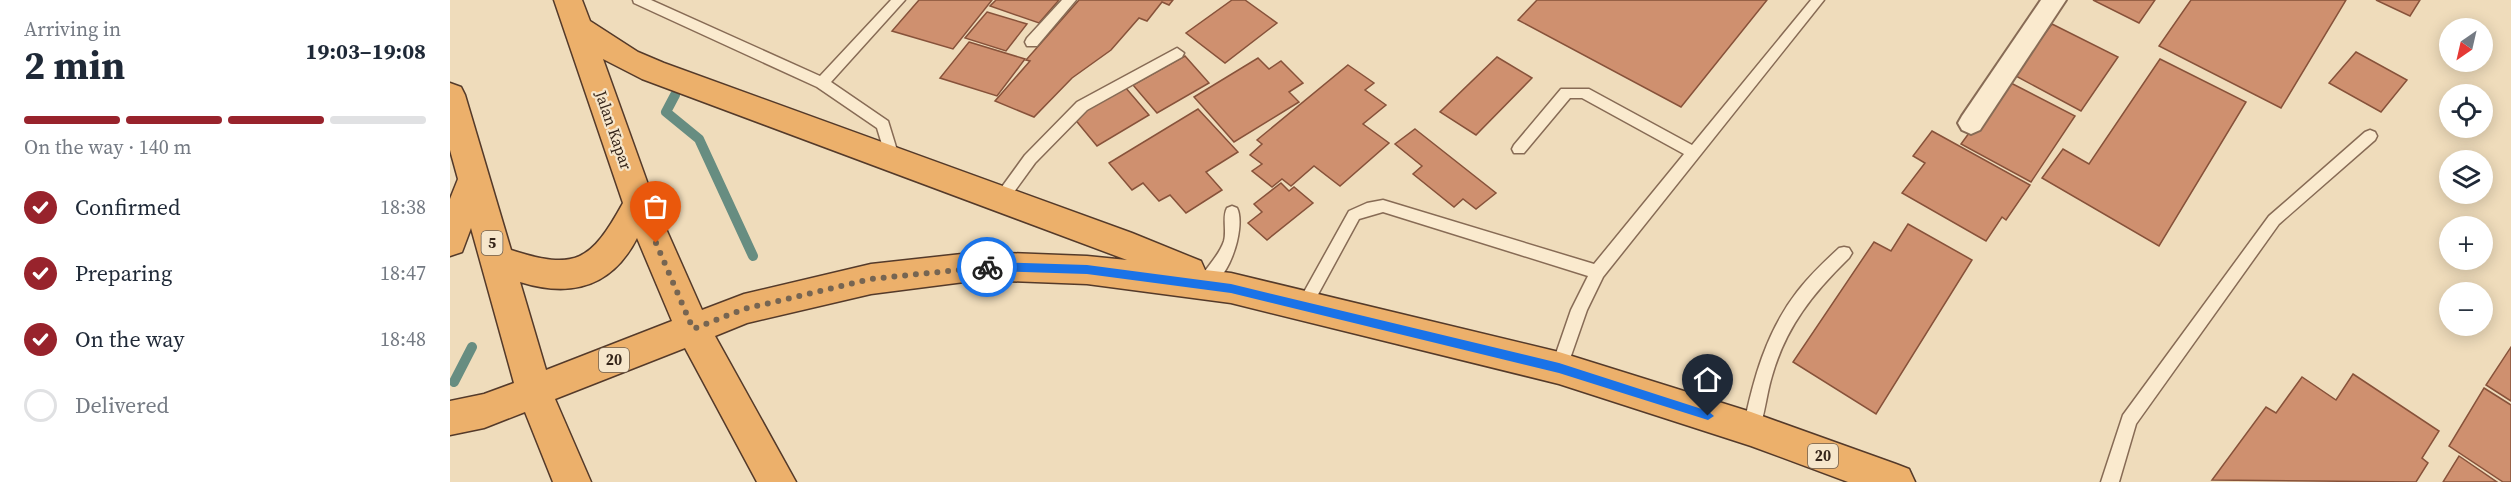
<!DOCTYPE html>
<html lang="en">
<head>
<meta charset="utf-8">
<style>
  :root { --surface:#fff; --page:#f6f6f7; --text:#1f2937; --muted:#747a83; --line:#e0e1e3; --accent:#98232c }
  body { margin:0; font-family:"Source Serif 4",serif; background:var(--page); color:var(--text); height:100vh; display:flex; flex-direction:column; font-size:22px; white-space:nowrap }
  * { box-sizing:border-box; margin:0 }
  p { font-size:20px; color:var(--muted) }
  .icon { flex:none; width:33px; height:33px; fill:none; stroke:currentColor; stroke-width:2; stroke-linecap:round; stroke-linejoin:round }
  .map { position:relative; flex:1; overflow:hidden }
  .panel { display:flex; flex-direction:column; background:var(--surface); width:450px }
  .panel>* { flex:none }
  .needle { width:39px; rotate:214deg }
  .buttons { position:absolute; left:1989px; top:18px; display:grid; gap:12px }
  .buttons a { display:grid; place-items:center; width:54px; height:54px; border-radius:50%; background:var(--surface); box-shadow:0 3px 15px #0003; font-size:30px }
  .pin { position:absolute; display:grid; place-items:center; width:51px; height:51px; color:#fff; margin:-62px -26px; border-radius:50% 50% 50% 0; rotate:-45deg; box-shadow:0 0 6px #0007 }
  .pin .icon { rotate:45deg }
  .courier { position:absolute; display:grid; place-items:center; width:60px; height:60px; margin:-30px; border:4px solid #1a73e8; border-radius:50%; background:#fff; color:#222; box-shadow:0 2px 8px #0007 }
  .overview em { font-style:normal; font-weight:700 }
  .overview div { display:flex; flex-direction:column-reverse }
  .overview { display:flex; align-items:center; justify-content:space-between; height:102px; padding:0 24px }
  h1 { font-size:39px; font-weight:700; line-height:45px }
  .bar { display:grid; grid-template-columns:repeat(4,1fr); gap:9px 6px; align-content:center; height:72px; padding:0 24px }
  .bar i { height:8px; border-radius:4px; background:var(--line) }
  .bar .active { background:var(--accent) }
  .bar p { grid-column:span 4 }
  ol { padding:0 24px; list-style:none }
  li { display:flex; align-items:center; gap:18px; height:66px }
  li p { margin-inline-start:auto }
  li .icon { padding:6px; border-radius:50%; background:var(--accent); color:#fff; stroke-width:4 }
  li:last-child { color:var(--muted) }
  li i { width:33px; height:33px; border:3px solid var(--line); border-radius:50% }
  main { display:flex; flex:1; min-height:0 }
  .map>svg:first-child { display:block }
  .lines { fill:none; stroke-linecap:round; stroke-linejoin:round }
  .stream { stroke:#678d81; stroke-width:10 }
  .building { fill:#cf906f; stroke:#87523a; stroke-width:1.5 }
  .service-casing { stroke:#876b55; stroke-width:3 }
  .minor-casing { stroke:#876b55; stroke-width:4 }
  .trunk-casing { stroke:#543a2a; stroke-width:3 }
  .service { fill:#faeace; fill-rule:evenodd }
  .minor { fill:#faeace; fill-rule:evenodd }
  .trunk { fill:#ecb06b; fill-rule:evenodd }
  .route { fill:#1a73e8 }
  .done { stroke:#766552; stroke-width:6; stroke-dasharray:0 10.8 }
  .labels { text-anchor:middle; stroke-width:4.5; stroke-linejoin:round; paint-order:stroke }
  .shield { fill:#f6e6cb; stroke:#6f5f4f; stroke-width:1.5 }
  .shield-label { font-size:15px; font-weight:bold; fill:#35251a }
  .street-label { font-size:16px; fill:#35251a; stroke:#f6e6cb }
</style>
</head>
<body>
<main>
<section class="panel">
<div class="overview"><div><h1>2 min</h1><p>Arriving in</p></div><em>19:03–19:08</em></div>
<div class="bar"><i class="active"></i><i class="active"></i><i class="active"></i><i></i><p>On the way · 140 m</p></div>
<ol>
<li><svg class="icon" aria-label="check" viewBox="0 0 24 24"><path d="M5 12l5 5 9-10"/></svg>Confirmed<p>18:38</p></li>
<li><svg class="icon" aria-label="check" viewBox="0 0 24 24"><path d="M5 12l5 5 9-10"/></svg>Preparing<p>18:47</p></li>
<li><svg class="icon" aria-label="check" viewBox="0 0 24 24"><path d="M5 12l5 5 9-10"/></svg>On the way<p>18:48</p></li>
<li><i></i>Delivered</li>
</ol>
</section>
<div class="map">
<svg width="2061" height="482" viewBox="0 0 2061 482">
  <rect width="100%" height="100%" fill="#efdcbb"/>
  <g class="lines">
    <!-- stream -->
    <g class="stream">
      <polyline points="225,95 216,112 249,139 303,256"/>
      <polyline points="4,382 22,347"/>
    </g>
  </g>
  <!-- building -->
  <g class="building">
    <polygon points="469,0 542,0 503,49 442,31"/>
    <polygon points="546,0 609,0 589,23 540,6"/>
    <polygon points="629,0 723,0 719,5 712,2 697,21 689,18 661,50 622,78 584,117 545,101 580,61 576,60"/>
    <polygon points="782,0 795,0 827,23 775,63 736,33"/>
    <polygon points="1087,0 1317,0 1231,107 1068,20"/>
    <polygon points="1643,0 1705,0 1689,23"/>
    <polygon points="1741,0 1896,0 1831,108 1709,46"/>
    <polygon points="1926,0 1970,0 1960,16"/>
    <polygon points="537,12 577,24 556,51 515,38"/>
    <polygon points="1602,24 1668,57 1631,111 1564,75"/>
    <polygon points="519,42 575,59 547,96 490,78"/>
    <polygon points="1906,52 1957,80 1931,112 1879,83"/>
    <polygon points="735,56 759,83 707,113 683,85"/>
    <polygon points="1047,57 1082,78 1026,135 990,112"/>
    <polygon points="808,58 819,69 831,61 853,83 839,92 849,102 784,142 744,97"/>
    <polygon points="1710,59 1796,102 1709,246 1592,178 1613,149 1639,164"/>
    <polygon points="898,65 924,83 915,90 936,105 913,124 939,143 890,186 864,166 841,186 832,179 822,187 802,171 812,164 800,155 812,144 807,140"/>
    <polygon points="1557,81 1625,116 1581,182 1511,144"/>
    <polygon points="675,87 699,115 647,146 623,117"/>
    <polygon points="748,109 788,152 756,172 772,190 736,213 720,195 709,201 693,183 682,190 659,163"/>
    <polygon points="965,129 1046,193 1026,209 1013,199 1004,207 963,174 972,166 945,144"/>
    <polygon points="1482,131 1580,185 1556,220 1552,217 1536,241 1452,193 1475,163 1463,156"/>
    <polygon points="831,183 839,191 844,187 863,203 817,240 798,223 812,212 804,204"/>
    <polygon points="1458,224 1522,260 1426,414 1343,362 1424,242 1441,251"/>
    <polygon points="2061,347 2061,401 2036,385"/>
    <polygon points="1903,374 1989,431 1972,458 1978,463 1966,482 1762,480 1816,407 1826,413 1852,377 1886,400"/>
    <polygon points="2034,388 2061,405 2061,482 2053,482 1999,446"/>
    <polygon points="2009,456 2047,482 1993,482"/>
  </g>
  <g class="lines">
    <!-- service casing -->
    <g class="service-casing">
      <g id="service">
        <polygon points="183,0 201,0 370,76 441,0 455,0 381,82 438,121 450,160 448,164 438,164 427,128 367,87 184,3"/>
        <polygon points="612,0 626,0 587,46 577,46 575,42 577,38"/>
        <polygon points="1361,0 1374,0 1153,277 1137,310 1115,373 1109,375 1103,373 1101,368 1121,310 1138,276 933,212 909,219 859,311 854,313 849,311 846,306 849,301 899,211 917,203 933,200 1144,264 1234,154 1132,98 1120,98 1074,153 1064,153 1062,149 1064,145 1111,89 1139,89 1242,145"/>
        <polygon points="727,48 734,53 732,57 637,110 585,163 556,203 546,203 544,199 546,195 575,155 627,102"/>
        <polygon points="1920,130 1925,132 1927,136 1925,140 1829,224 1686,424 1669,482 1651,482 1673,415 1819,216 1915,132"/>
        <path d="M782,206L787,208C797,227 776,292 753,284L750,279C757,266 769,256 774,241C777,230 772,217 777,208Z"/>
        <path d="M1394,247L1399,248L1402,253L1399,258C1363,293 1336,327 1322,376C1316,395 1315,417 1307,434L1301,437L1295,434L1293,429C1303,380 1316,332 1347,292C1359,276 1374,262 1389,248Z"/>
      </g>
    </g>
    <!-- minor casing -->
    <g class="minor-casing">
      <polygon id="minor" points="1591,0 1616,0 1530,130 1521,134 1512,130 1508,123 1512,116"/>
    </g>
    <!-- trunk casing -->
    <g class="trunk-casing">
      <path id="trunk" d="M104,0H132L140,21L188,52L214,63L682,233L751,261L755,270L781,273L1109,352L1301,412L1446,464L1459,469L1465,482H1398L1301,446L1109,384L781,303L637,284L530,280L421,294L297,323L265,336L346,482H307L235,348L105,399L141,482H103L75,412L34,428L0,435V401L34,394L64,383L21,228L12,252L0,256V199L8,179L0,150V83L11,87L15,95L61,250C126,271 141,261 173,203ZM153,59L192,79L677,260L637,256L530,252L421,264L294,294L252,310L205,204ZM187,238L222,321L96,370L70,282C121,298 162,287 187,238Z"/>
    </g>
    <!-- service -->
    <use href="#service" class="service"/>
    <!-- minor -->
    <use href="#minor" class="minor"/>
    <!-- trunk -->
    <use href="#trunk" class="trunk"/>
  </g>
  <!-- route -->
  <polygon class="route" points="537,262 637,265 781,284 1109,363 1258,411 1264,416 1258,420 1109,373 781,293 637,274 537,271 532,267"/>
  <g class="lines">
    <!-- done -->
    <polyline class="done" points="206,243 243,329 294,309 421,279 537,267"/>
  </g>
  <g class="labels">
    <!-- shield labels -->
    <g class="shield">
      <rect x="31.5" y="231" width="21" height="24" rx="4.5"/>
      <rect x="149" y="348" width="30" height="24" rx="4.5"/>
      <rect x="1358" y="444" width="30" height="24" rx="4.5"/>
    </g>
    <g class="shield-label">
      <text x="42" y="248">5</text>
      <text x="164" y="365">20</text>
      <text x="1373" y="461">20</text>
    </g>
    <!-- street labels -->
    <g class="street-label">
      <text transform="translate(164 130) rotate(71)" y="6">Jalan Kapar</text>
    </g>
  </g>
</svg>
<div class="buttons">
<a><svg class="needle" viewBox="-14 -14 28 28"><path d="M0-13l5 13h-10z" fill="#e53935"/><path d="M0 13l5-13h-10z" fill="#747a83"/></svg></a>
<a><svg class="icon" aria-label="locate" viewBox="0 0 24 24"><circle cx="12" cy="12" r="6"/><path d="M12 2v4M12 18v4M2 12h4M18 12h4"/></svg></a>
<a><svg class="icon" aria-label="layers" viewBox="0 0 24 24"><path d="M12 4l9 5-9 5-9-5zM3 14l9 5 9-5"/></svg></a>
<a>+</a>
<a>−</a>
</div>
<div class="pin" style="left:206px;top:243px;background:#ea580c"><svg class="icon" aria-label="bag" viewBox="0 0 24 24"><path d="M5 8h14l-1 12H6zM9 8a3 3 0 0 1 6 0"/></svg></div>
<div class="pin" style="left:1258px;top:416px;background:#1f2937"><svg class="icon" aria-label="home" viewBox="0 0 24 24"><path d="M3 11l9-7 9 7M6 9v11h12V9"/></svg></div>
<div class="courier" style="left:537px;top:267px"><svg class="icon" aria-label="bike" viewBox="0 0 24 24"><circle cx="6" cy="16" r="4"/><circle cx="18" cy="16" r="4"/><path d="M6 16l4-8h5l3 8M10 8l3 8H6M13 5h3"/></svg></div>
</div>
</main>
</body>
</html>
